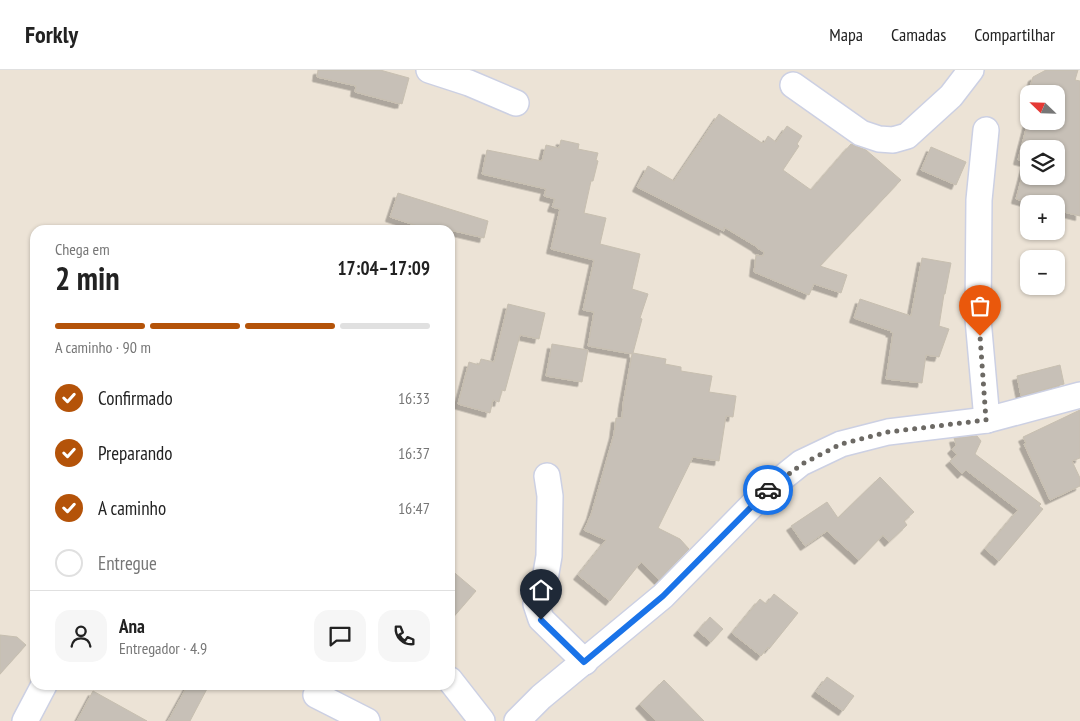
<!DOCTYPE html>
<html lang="pt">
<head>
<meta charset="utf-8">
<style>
  :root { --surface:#fff; --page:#f6f6f6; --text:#222; --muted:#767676; --line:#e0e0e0; --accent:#b45309 }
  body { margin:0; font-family:"PT Sans Narrow",sans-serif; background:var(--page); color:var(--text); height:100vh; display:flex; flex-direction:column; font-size:19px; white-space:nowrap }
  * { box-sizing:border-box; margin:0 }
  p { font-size:16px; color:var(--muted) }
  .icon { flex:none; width:28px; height:28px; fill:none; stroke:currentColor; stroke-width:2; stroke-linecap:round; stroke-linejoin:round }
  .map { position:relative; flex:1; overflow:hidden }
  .details { position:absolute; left:30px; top:155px; width:425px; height:465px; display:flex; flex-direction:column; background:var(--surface); border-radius:15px; box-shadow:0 1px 4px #0004 }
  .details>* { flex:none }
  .needle { width:32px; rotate:293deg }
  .buttons { position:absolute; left:1020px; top:15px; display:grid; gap:10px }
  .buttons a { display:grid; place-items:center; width:45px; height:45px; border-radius:10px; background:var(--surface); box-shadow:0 1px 4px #0004; font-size:25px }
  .pin { position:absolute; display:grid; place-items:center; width:42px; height:42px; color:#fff; margin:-51px -21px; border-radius:50% 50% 50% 0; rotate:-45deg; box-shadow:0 0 5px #0007 }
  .pin .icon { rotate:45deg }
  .courier { position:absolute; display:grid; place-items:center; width:50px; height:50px; margin:-25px; border:4px solid #1a73e8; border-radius:50%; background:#fff; color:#222; box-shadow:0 1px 6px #0007 }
  .headline em { font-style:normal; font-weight:600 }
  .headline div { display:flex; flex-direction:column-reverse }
  .headline { display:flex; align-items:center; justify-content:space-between; height:85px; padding:0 25px }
  h1 { font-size:32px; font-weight:600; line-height:38px }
  .bar { display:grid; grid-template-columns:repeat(4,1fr); gap:8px 5px; align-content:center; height:60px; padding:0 25px }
  .bar i { height:6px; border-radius:4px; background:var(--line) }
  .bar .selected { background:var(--accent) }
  .bar p { grid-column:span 4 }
  .line { display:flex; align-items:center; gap:12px; padding:0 25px; border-top:1px solid var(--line) }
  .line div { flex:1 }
  .round { display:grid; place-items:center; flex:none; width:52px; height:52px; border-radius:15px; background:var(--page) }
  ol { padding:0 25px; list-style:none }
  li { display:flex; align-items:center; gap:15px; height:55px }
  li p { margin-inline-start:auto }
  li .icon { padding:5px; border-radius:50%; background:var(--accent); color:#fff; stroke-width:4 }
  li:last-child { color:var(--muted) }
  li i { width:28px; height:28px; border:2px solid var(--line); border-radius:50% }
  header { display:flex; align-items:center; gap:30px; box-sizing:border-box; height:70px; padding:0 25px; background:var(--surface); border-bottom:1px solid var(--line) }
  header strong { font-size:24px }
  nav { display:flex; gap:28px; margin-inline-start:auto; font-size:18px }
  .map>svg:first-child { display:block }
  .building { fill:#c7c0b7; stroke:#c7bfb0; fill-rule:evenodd; filter:url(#shadow) }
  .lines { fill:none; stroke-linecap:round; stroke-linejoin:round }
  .minor-casing { stroke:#ccd0e3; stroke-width:28 }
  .minor { stroke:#fff; stroke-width:25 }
  .done { stroke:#6c6964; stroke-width:5; stroke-dasharray:0 9 }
  .route { stroke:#1a73e8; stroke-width:6 }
</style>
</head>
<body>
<header>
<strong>Forkly</strong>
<nav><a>Mapa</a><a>Camadas</a><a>Compartilhar</a></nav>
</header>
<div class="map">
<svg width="1080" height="651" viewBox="0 0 1080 651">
  <defs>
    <filter id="shadow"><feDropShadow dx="-4.5" dy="4.5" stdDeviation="0" flood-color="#0004"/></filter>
  </defs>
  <rect width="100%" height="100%" fill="#ece3d6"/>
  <!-- building -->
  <g class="building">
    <polygon points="318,0 380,0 409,8 402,34 400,33 400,34 355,22 356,16 317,7"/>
    <path d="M1046,0H1078L1075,10L1080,11V146L1056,140V134H1034L1016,129L1026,92L1018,90L1028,51H1058L1056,49V24H1032L1029,21L1033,7ZM1029,79H1056V106H1029Z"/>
    <polygon points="719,44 762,73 763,72 764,73 768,66 776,72 787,56 802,66 797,74 799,76 783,100 811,120 851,74 866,80 901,110 820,196 847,205 841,223 814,214 809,225 754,202 756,185 763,186 764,182 757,178 757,177 724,157 724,161 637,117 648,96 674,111"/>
    <polygon points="561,70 579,74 578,79 598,83 596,90 598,91 593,111 591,111 584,143 606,148 600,174 640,184 632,219 648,224 640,248 642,249 633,283 666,289 665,294 681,297 681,301 712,306 709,322 736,326 733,347 726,346 719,391 693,387 658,458 680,469 689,479 659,510 641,492 610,531 578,505 606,470 584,460 591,445 614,364 616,348 622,348 623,334 632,284 588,276 594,242 583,240 594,190 551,179 560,139 552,137 555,129 544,126 546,119 482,104 487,80 542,91 546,75 559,78"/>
    <polygon points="931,77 966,92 956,115 921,100"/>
    <polygon points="398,123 488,151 484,168 450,160 430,160 390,147"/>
    <polygon points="922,188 951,193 945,224 944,224 939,256 949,259 939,287 926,285 922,313 886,309 893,263 890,262 891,261 854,248 860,229 911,246"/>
    <polygon points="508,234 545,243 539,269 520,265 505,321 502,320 499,332 493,330 490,343 458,334 469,292 479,295 481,289 494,292"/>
    <polygon points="552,274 588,280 582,312 546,306"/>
    <polygon points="1060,295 1064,314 1021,326 1017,306"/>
    <polygon points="1080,340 1080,388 1072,391 1080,408 1080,416 1050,430 1024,374 1026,373 1023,367"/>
    <polygon points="977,366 981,371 975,384 1041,434 1039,436 1043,439 999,491 985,479 1018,440 966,400 962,404 950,391 957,385 952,379 956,375 954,368"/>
    <polygon points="880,407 914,442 904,451 907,455 889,472 883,465 859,490 827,461 805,476 791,456 827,432 838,448"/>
    <polygon points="450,499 476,521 450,551"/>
    <polygon points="774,524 798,543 769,579 768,577 761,586 732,563 760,529 766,534"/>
    <polygon points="710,547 723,559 711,572 698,561"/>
    <polygon points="0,565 17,567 26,575 0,604"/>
    <polygon points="827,607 854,626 843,641 816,622"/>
    <polygon points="664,610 704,651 656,651 640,634"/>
    <polygon points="188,615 209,615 190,651 168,651"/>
    <polygon points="93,621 147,651 77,651"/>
  </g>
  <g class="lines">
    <!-- minor casing -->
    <g class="minor-casing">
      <g id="minor">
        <polyline points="429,0 469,13 516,33"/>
        <polyline points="793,15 861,63 879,69 893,70 907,66 951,26 971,0"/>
        <polyline points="986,60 979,130 978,249 987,350"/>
        <polyline points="547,406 550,426 549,486 544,515 536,534 541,549 585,592"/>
        <polyline points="450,610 482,651"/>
        <polyline points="316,625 367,651"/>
        <polyline points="25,651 44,615"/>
        <polyline points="517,651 541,627 663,526 766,421 801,393 841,374 888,362 987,350 1080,325"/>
      </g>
    </g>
    <!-- minor -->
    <use href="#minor" class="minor"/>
  </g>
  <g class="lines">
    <!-- done -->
    <polyline class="done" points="768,420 802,394 841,374 888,362 986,350 980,266"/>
    <!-- route -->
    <polyline class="route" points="541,550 584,592 663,526 768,420"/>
  </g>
</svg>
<div class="buttons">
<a><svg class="needle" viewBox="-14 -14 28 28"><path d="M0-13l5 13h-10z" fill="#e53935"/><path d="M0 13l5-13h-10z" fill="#767676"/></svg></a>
<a><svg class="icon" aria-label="layers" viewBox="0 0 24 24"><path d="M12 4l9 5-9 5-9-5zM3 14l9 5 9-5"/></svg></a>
<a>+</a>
<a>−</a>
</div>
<div class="pin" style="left:980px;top:266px;background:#ea580c"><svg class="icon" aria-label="bag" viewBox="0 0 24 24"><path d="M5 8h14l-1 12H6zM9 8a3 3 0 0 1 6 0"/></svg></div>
<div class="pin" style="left:541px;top:550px;background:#1f2937"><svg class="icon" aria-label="home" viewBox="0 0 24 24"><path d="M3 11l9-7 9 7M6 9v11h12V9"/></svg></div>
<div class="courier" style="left:768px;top:420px"><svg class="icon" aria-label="car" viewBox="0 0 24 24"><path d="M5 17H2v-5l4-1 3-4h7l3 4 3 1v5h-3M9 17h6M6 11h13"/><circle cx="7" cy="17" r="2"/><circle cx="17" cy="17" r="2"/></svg></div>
<section class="details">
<div class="headline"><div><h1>2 min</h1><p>Chega em</p></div><em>17:04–17:09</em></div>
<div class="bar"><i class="selected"></i><i class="selected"></i><i class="selected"></i><i></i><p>A caminho · 90 m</p></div>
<ol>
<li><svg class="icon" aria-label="check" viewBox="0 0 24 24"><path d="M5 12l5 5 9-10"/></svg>Confirmado<p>16:33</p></li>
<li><svg class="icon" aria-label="check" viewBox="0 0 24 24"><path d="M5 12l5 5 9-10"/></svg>Preparando<p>16:37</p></li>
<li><svg class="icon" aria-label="check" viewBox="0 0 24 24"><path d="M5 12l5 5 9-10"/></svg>A caminho<p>16:47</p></li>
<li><i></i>Entregue</li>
</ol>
<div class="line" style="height:90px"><a class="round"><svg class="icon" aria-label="person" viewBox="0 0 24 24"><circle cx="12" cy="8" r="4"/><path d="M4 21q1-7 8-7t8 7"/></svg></a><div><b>Ana</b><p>Entregador · 4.9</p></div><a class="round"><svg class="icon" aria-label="chat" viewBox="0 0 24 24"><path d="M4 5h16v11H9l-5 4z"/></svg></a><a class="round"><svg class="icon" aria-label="phone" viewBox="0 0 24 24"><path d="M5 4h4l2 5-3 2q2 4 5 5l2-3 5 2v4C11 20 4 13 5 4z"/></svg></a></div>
</section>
</div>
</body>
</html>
